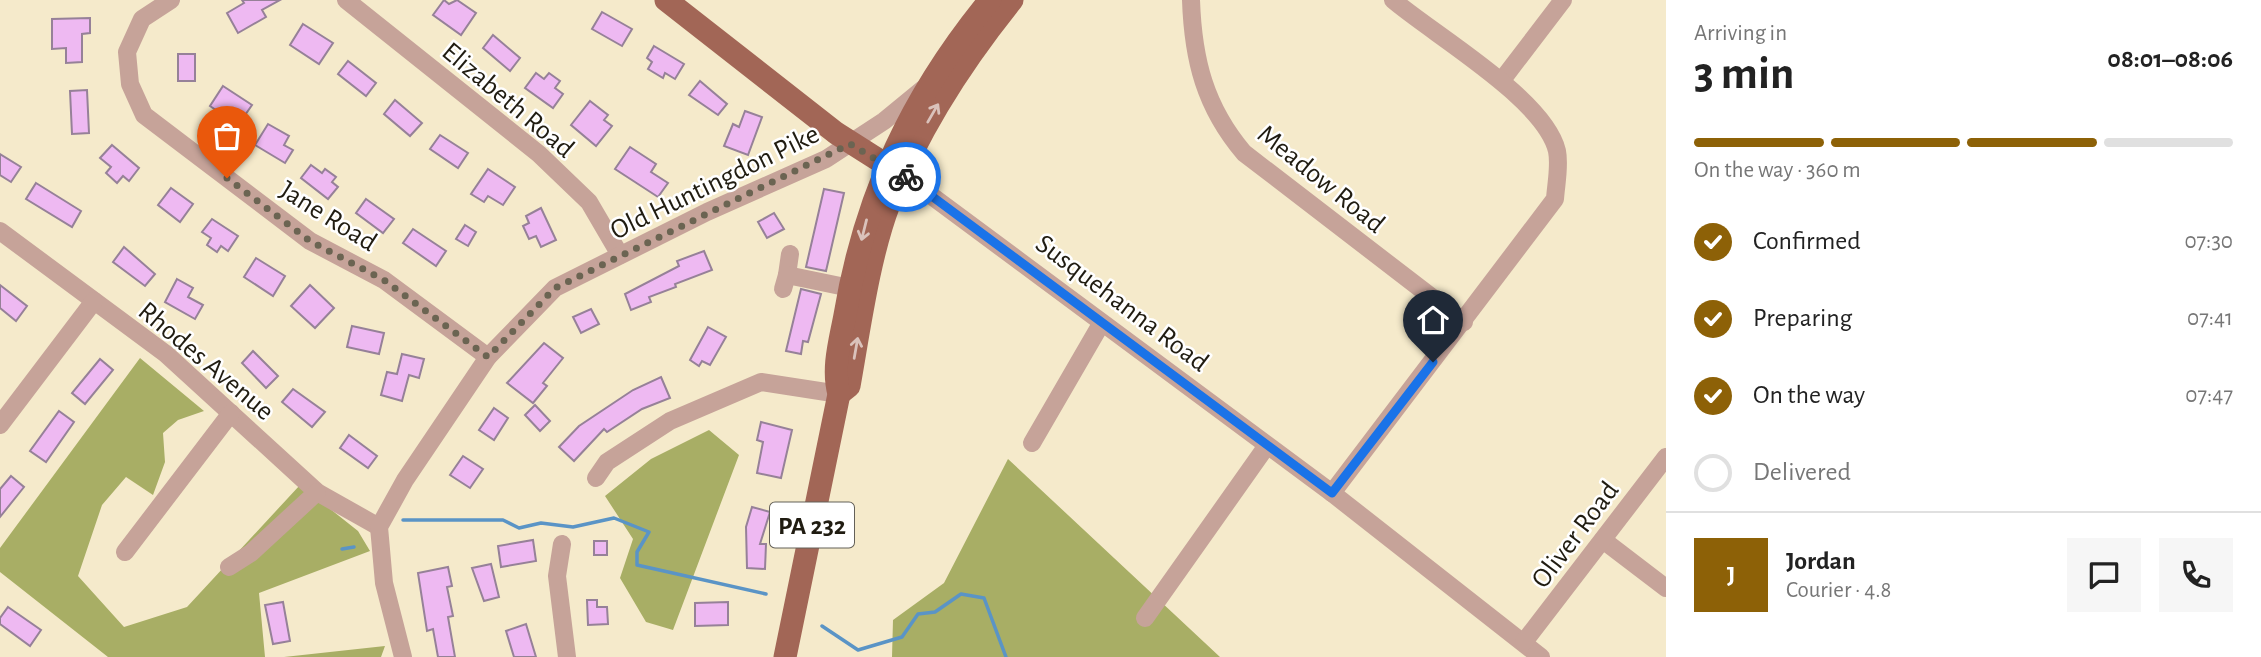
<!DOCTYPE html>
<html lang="en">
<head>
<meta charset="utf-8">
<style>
  :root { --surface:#fff; --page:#f6f6f6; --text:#222; --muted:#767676; --line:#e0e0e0; --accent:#8d6107 }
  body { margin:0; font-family:"Alegreya Sans",sans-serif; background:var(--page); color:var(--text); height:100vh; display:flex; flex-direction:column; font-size:26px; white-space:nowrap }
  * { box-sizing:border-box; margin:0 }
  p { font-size:23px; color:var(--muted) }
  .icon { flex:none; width:38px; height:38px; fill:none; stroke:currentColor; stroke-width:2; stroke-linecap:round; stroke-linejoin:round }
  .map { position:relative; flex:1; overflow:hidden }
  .sheet { display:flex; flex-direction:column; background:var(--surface); width:595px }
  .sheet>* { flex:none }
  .pin { position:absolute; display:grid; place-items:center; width:60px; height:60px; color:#fff; margin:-72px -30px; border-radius:50% 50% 50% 0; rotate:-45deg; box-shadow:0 0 7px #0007 }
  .pin .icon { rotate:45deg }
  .courier { position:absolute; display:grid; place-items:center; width:70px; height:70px; margin:-35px; border:5px solid #1a73e8; border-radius:50%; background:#fff; color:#222; box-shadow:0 2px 9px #0007 }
  .overview em { font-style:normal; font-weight:700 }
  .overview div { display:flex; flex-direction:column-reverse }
  .overview { display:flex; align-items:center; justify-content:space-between; height:119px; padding:0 28px }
  h1 { font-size:46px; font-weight:700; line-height:52px }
  .bar { display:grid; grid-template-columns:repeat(4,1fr); gap:10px 7px; align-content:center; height:84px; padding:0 28px }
  .bar i { height:9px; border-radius:5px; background:var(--line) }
  .bar .active { background:var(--accent) }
  .bar p { grid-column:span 4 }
  .line { display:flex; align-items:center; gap:18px; padding:0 28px; border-top:2px solid var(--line) }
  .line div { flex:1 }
  .round { display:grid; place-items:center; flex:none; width:74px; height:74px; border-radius:0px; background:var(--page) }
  ol { padding:0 28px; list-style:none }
  li { display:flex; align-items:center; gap:21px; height:77px }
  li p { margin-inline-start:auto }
  li .icon { padding:7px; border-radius:50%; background:var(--accent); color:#fff; stroke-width:4 }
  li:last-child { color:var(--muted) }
  li i { width:38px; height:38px; border:4px solid var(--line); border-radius:50% }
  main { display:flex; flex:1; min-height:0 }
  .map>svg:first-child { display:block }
  .forest { fill:#a8ae65 }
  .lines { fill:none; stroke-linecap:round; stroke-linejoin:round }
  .stream { stroke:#5a94c6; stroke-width:3.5 }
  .building { fill:#eeb9f2; stroke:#968198; stroke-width:2 }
  .minor { stroke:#c6a399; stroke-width:18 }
  .major { stroke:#a26656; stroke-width:23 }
  .oneway { stroke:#dac2bb }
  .done { stroke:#6b6452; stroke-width:7; stroke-dasharray:0 12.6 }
  .route { stroke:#1a73e8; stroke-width:9 }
  .labels { text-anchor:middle; stroke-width:5; stroke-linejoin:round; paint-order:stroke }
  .shield { fill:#fff; stroke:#636058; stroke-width:2 }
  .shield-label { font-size:26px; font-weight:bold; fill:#201c11 }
  .street-label { font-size:28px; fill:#201c11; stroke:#fff }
</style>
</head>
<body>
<main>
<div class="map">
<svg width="1666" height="657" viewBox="0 0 1666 657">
  <rect width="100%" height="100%" fill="#f5eacb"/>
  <!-- forest -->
  <g class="forest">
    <polygon points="140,358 204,411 178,420 163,433 165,462 153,495 126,477 102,505 78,576 124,627 187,607 300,485 358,531 370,551 259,593 265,657 108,657 0,572 0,548"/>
    <polygon points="709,430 739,455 673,630 646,622 620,578 633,539 605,496 651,459"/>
    <polygon points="1008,459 1220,657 892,657 893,620 944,583"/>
    <polygon points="385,646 381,657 284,657"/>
  </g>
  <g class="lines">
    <!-- stream -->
    <g class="stream">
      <polyline points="403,520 503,520 519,528 541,523 573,527 614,518 649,532 637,552 637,565 766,594"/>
      <polyline points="342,549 354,547"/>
      <polyline points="822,626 858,650 902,637 918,614 935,612 961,594 984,598 1006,657"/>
    </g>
  </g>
  <!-- building -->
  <g class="building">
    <polygon points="242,0 280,0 262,10 266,17 238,33 227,13 244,3"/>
    <polygon points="444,0 449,4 457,0 476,13 461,35 433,15"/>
    <polygon points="602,12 632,29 622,46 592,29"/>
    <polygon points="90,18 90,33 82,34 82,62 66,63 66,48 52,49 52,19"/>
    <polygon points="303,24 333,43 319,64 290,45"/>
    <polygon points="493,35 520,58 510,71 483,48"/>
    <polygon points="654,46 684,64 675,79 665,73 663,78 648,69 652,62 647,58"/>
    <rect x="178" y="54" width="17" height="27"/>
    <polygon points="348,61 376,83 366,96 338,74"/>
    <polygon points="536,73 544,79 549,73 560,81 555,88 563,94 553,108 525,88"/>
    <polygon points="700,81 727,104 718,115 689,95"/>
    <polygon points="223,86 252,105 238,125 210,106"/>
    <polygon points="87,90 89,133 72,134 70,91"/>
    <polygon points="395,100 422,123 410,136 384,114"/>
    <polygon points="590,101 608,115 604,120 612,126 596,146 571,125"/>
    <polygon points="745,111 762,117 748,155 724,146 733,124 739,127"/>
    <polygon points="268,124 289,136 284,145 293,150 285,163 255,145"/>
    <polygon points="440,135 468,153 458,168 430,149"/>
    <polygon points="112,145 139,168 129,181 123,176 117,183 106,173 111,167 100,158"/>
    <polygon points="630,147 656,164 651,172 668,183 658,197 615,169"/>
    <polygon points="0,154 21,167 11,182 0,175"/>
    <polygon points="311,165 322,173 325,169 336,177 332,182 338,187 328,199 301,178"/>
    <polygon points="488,169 515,187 503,205 488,196 484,202 471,194"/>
    <polygon points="36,183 81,211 72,227 26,199"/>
    <polygon points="171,188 193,204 180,222 158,205"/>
    <polygon points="824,189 844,193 826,271 806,267"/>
    <polygon points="366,199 394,219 383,233 356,213"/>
    <polygon points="541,208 556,240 541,247 536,236 529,239 523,226 529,223 526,216"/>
    <polygon points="774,213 784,229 767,238 758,222"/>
    <polygon points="212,219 238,236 228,251 221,246 217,252 207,245 211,238 202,232"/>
    <polygon points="465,225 476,232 468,246 456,239"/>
    <polygon points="413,229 446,251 436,266 403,243"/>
    <polygon points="124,247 155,274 145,286 113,262"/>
    <polygon points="704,251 712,270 675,284 676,287 649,297 651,302 631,310 625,294 679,266 677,261"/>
    <polygon points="256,258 285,276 273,296 244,277"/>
    <polygon points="177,279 193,288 188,297 203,305 195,319 165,302"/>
    <polygon points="0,285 27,306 16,321 0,308"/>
    <polygon points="310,285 334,308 315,328 291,306"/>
    <polygon points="801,289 821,294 808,342 803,341 801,354 786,351"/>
    <polygon points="591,309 599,324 581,333 573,317"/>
    <polygon points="352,326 384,333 379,354 347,347"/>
    <polygon points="708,327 726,337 710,365 702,361 699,366 690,360"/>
    <polygon points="544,343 563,358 543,383 547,386 533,403 507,383"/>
    <polygon points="253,351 278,376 266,388 242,363"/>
    <polygon points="402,354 424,359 419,378 409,375 402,401 381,395 387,372 397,374"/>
    <polygon points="100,359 113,370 85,404 72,393"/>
    <polygon points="661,377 670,398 642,409 607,432 604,429 574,461 559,447 579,426 633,390"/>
    <polygon points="293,389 325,412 312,427 282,402"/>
    <polygon points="535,405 550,421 540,431 525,415"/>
    <polygon points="494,408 508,418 494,440 479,430"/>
    <polygon points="59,411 74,422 46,462 30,451"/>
    <polygon points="761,422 792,430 781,478 757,473 763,442 757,440"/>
    <polygon points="349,435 377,456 368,468 340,448"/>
    <polygon points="463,456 483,469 470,488 450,475"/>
    <polygon points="11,476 24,487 0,517 0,489"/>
    <polygon points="752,507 770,512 760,544 766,544 765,569 747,568 746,527"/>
    <polygon points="533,540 536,561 501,567 498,546"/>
    <rect x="594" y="541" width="13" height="14"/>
    <polygon points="491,564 499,597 484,601 472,568"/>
    <polygon points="448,567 452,586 447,587 453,616 448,617 455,657 438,657 433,629 427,631 418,573"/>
    <polygon points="587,600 597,600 597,607 607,607 608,624 588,625"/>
    <polygon points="283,602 290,641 273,644 265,605"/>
    <polygon points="728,602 728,625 695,626 695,603"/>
    <polygon points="8,607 41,630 30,646 0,624 0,618"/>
    <polygon points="526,624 536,657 514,657 506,631"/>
  </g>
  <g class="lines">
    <!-- minor -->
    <g class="minor">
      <polyline points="171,0 142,19 127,52 130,84 144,115 310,241 384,280 488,357"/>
      <polyline points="346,0 539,154 589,202 620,255"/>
      <path d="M1191,0C1193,60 1205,107 1244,153L1464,322"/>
      <polyline points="1502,80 1563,0"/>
      <polyline points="902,174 1332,493 1541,657"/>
      <polyline points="0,231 166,354 317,492 379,527"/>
      <polyline points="787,275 790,254"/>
      <polyline points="783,289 787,275 850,288"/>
      <polyline points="0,425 94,301"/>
      <polyline points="1032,443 1101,324"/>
      <polyline points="596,478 607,462 670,421 761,382 839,394"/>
      <path d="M1332,493L1555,199C1556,184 1560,166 1557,151C1545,99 1434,35 1393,0"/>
      <polyline points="1603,540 1666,588"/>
      <polyline points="562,544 557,576 567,657"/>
      <polyline points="125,552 231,413"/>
      <polyline points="229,567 251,553 317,492"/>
      <polyline points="1145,618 1266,447"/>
      <polyline points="1524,642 1666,457"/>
      <polyline points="403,657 384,583 379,527 405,480 488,357 555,288 707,212 826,159 884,121 923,89"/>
    </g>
    <!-- major -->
    <g class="major">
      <polyline points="666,0 836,133 899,173"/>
      <path d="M839,394L849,386C859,330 869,256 889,204C918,130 962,62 1012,0"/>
      <path d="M785,657L839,394C832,368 840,342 845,315C865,195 912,95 990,0"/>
    </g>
  </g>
  <!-- one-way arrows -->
  <defs><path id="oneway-shaft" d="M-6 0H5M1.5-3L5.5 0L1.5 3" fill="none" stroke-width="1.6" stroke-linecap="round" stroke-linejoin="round" transform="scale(1.75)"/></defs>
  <g class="oneway">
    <use href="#oneway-shaft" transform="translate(933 113) rotate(-60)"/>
    <use href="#oneway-shaft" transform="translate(864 230) rotate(104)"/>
    <use href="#oneway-shaft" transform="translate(856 348) rotate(-80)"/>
  </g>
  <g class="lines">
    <!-- done -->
    <polyline class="done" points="227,178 310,241 384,280 488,357 555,288 850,144 906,177"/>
    <!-- route -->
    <polyline class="route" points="906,177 1332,493 1433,362"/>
  </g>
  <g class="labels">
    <!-- shield labels -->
    <rect class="shield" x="770" y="502.5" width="84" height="45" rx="5"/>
    <g class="shield-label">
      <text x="812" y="534">PA 232</text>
    </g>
    <!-- street labels -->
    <g class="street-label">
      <text transform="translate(509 99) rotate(40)" y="10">Elizabeth Road</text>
      <text transform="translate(1322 178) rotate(39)" y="10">Meadow Road</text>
      <text transform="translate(714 181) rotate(-26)" y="10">Old Huntingdon Pike</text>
      <text transform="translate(329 215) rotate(32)" y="10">Jane Road</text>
      <text transform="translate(1123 302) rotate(37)" y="10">Susquehanna Road</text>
      <text transform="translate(207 360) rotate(40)" y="10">Rhodes Avenue</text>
      <text transform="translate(1574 534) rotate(-53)" y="10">Oliver Road</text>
    </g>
  </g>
</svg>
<div class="pin" style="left:227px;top:178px;background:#ea580c"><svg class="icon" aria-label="bag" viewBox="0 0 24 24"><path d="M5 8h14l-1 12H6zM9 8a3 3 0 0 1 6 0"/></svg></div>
<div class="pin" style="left:1433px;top:362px;background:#1f2937"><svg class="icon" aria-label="home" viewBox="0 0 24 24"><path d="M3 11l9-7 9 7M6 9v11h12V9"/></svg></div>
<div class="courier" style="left:906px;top:177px"><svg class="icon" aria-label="bike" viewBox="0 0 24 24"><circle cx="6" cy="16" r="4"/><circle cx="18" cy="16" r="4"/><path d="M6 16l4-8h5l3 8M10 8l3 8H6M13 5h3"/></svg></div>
</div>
<section class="sheet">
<div class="overview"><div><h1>3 min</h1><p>Arriving in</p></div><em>08:01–08:06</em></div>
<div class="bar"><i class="active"></i><i class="active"></i><i class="active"></i><i></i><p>On the way · 360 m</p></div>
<ol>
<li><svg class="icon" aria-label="check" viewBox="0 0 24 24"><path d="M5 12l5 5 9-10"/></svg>Confirmed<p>07:30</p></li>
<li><svg class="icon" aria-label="check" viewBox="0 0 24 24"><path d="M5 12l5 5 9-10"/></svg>Preparing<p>07:41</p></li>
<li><svg class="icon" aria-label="check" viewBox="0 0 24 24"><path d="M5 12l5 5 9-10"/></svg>On the way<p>07:47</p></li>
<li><i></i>Delivered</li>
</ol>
<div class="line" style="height:126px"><b class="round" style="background:var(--accent);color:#fff">J</b><div><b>Jordan</b><p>Courier · 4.8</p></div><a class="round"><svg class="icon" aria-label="chat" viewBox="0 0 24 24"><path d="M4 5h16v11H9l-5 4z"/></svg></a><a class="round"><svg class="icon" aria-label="phone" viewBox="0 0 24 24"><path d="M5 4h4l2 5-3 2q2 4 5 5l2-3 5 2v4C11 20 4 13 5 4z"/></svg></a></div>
</section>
</main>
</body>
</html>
